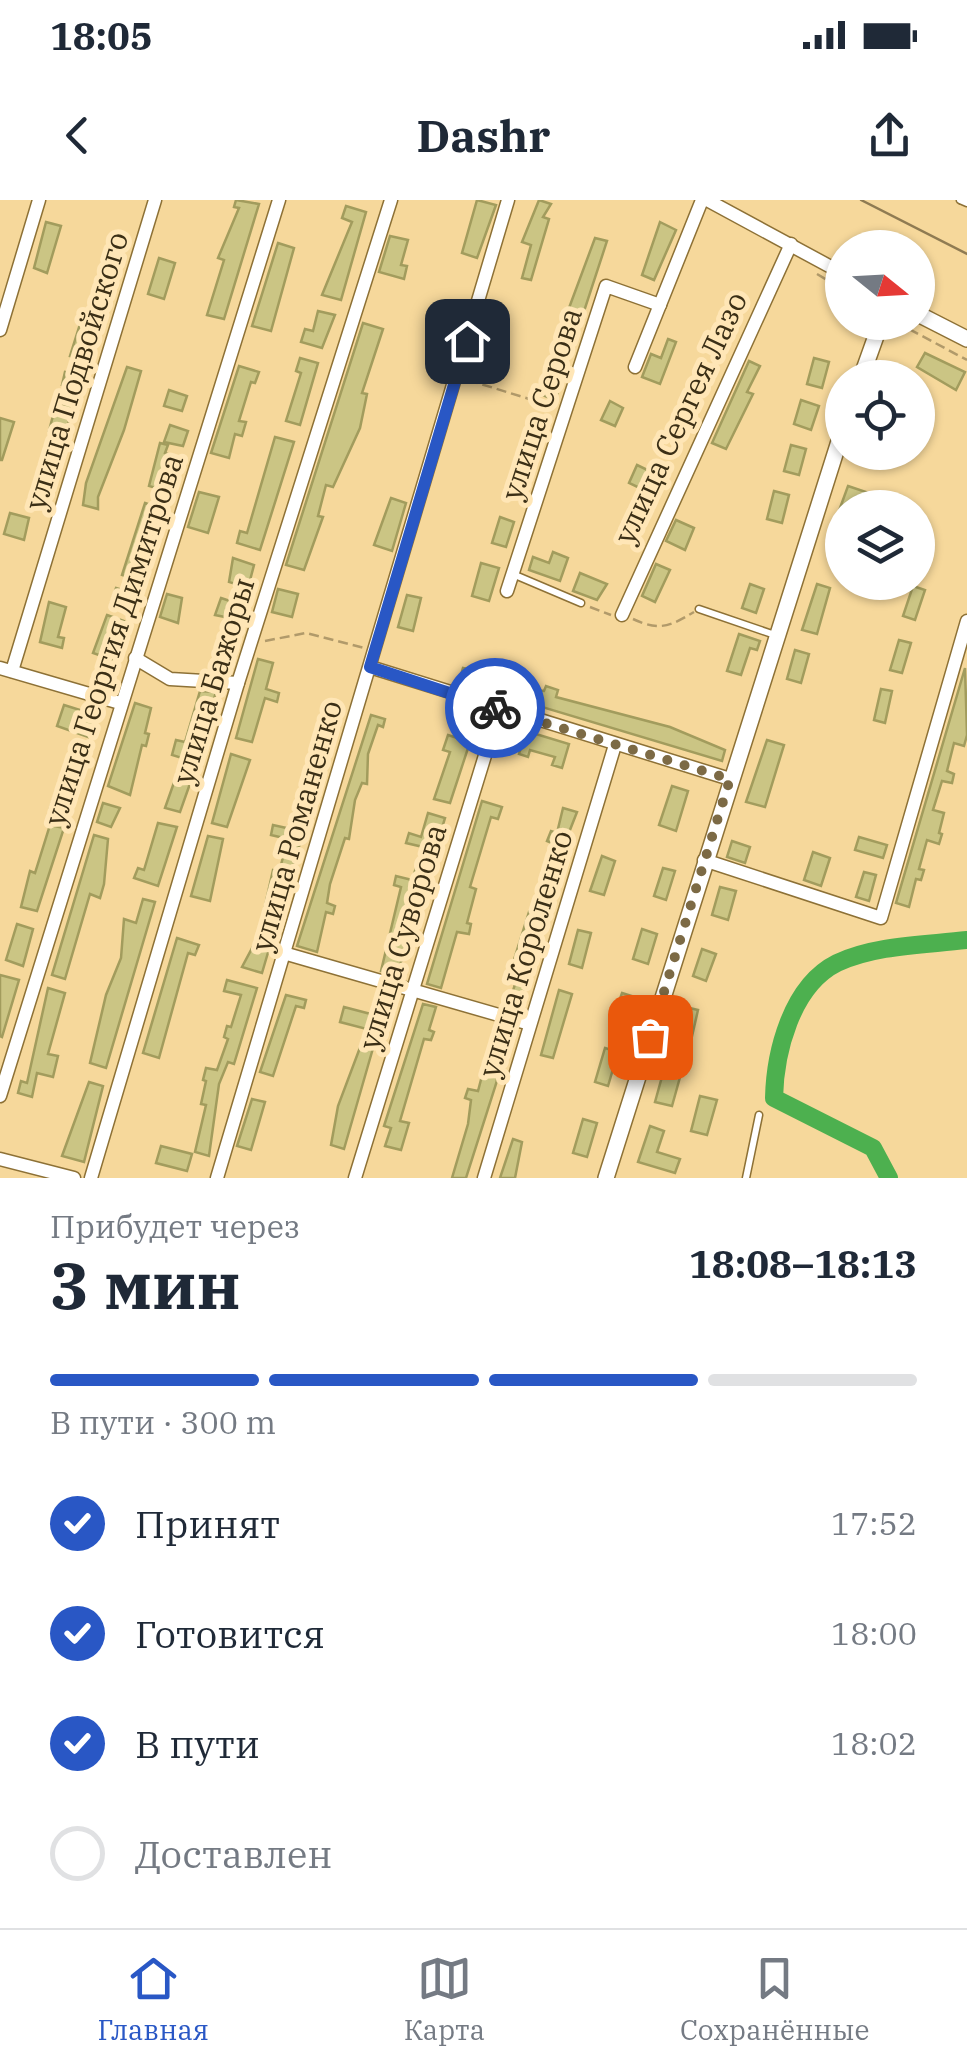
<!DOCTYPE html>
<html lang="ru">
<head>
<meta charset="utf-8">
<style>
  :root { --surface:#fff; --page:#f2f2f3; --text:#1f2937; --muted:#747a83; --line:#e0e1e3; --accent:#2957c5 }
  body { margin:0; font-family:"IBM Plex Serif",serif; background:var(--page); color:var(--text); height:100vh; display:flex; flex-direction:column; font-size:38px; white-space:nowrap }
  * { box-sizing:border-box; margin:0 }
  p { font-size:32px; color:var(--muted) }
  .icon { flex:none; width:55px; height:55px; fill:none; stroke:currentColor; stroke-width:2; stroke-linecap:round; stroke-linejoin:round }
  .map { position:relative; height:978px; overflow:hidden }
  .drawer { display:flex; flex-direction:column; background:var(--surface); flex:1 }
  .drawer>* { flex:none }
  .needle { width:65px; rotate:108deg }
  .tools { position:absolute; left:825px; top:30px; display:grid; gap:20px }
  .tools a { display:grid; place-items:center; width:110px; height:110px; border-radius:50%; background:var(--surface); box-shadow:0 2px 8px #0004; font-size:50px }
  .pin { position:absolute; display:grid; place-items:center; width:85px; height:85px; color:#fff; margin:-42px; border-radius:20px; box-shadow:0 5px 15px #0006 }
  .courier { position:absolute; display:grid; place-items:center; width:100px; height:100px; margin:-50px; border:8px solid #2957c5; border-radius:50%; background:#fff; color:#222; box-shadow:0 2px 12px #0007 }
  .head em { font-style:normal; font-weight:700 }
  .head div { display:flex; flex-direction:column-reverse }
  .head { display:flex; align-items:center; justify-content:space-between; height:170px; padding:0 50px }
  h1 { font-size:65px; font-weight:700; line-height:75px }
  .bar { display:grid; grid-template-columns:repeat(4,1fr); gap:15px 10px; align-content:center; height:120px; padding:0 50px }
  .bar i { height:12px; border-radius:8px; background:var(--line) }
  .bar .active { background:var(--accent) }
  .bar p { grid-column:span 4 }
  ol { padding:0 50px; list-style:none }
  li { display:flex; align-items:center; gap:30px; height:110px }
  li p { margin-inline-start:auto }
  li .icon { padding:10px; border-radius:50%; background:var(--accent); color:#fff; stroke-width:4 }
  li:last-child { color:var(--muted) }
  li i { width:55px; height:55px; border:5px solid var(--line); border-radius:50% }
  .status { display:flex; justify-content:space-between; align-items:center; height:70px; padding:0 50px; background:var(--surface); direction:ltr }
  .status svg { height:28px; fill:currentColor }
  header { display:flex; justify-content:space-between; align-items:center; height:130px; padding:0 50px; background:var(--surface); font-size:45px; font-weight:700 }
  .tabs { display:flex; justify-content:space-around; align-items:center; height:140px; border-top:2px solid var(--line); background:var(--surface); font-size:28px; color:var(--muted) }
  .tabs a { display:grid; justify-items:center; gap:5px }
  .tabs .active { color:var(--accent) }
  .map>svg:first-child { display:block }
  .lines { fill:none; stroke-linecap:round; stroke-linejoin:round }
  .river { stroke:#4db04f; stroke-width:18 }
  .building { fill:#cbc584; stroke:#a29c5d; stroke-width:2.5 }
  .service-casing { stroke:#8d7136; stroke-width:9 }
  .minor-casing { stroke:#8d7136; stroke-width:15 }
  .tertiary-casing { stroke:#8d7136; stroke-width:18 }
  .path { stroke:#b19a6a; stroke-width:2.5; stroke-dasharray:10 5; stroke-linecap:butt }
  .service { stroke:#fff; stroke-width:6 }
  .minor { stroke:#fff; stroke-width:12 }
  .tertiary { stroke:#fff; stroke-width:15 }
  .rail { stroke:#8f7b52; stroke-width:2.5 }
  .done { stroke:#7c6a45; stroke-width:10; stroke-dasharray:0 18 }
  .route { stroke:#2957c5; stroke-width:12 }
  .labels { text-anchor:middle; stroke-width:10; stroke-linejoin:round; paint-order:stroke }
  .street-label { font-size:30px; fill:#3b2f16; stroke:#ffe6b6 }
</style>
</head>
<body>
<div class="status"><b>18:05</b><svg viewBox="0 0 49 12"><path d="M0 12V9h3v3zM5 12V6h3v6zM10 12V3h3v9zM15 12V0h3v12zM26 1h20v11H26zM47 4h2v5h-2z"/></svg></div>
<header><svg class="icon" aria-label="back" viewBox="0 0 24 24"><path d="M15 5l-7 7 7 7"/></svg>Dashr<svg class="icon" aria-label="share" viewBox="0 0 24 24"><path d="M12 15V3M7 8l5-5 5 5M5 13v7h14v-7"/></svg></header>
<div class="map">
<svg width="967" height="978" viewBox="0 0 967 978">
  <rect width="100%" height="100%" fill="#f6d89b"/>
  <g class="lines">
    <!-- river -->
    <path class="river" d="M889,978L873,948L774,898C775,853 791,786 837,763C875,745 925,745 967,740"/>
  </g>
  <!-- building -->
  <g class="building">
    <polygon points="236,0 259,4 224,119 207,115 224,60 218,58 239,8 234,7"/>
    <polygon points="477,0 496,5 477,58 462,53"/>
    <polygon points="539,0 551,4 543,17 549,19 531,80 522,78 531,45 522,42"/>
    <polygon points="346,6 366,12 341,100 322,95 352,22 342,18"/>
    <polygon points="46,22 61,26 47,73 34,68"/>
    <polygon points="660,22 676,30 654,80 642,75"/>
    <polygon points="390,36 408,40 401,65 407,66 404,79 379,72"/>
    <polygon points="595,38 607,41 572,148 556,143"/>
    <polygon points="278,43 294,48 271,131 252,126"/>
    <polygon points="159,58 175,63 164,99 148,94"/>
    <polygon points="318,111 335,115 322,148 301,142 305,129 313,131"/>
    <polygon points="81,121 96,124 49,292 36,288 55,232 49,231 56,204 64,206 70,187 62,185 65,172 71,173 75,157 70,156"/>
    <polygon points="363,123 383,129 362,193 367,194 360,228 333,287 326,285 318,316 323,317 304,370 286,365"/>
    <polygon points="668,139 676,142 660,184 642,177 651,154 661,158"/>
    <polygon points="925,153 965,172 956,190 917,167"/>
    <polygon points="300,158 318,163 300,225 286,221 301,173 296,171"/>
    <polygon points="814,158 829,162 822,188 807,184"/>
    <polygon points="548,160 567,166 555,200 540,194"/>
    <polygon points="749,161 760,166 747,192 753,194 726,249 712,243"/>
    <polygon points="239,166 259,172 255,183 251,182 239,221 246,222 242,236 235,234 229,258 211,253"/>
    <polygon points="127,167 141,171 124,230 98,297 98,309 83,305 86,283"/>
    <polygon points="169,190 187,196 182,211 164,206"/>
    <polygon points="801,200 819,206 811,230 794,224"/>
    <polygon points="610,201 623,208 615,226 601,220"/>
    <polygon points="0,218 14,222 2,260 0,260"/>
    <polygon points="170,225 188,231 183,246 164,242"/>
    <polygon points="275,237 294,242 260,350 237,343 240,331 247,333"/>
    <polygon points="522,241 540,246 526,280 511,276"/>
    <polygon points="160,243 168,245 165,253 179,258 169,292 149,286"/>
    <polygon points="791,245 806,249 799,275 784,271"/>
    <polygon points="637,265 656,274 648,292 629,283"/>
    <polygon points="848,286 866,292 861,308 840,308"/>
    <polygon points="774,291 789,295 782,323 767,319"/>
    <polygon points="199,292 219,297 208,333 188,327"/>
    <polygon points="391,298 406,303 392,351 374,345"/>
    <polygon points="145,303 163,309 155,336 144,333 138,352 149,356 140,381 122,375"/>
    <polygon points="10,313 29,318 24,340 4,334"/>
    <polygon points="500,317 514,322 506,347 492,343"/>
    <polygon points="676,320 694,328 685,350 666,341"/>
    <polygon points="553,352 568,358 560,381 529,370 533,357 549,363"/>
    <polygon points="233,358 254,365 248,388 229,382"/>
    <polygon points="481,363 499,368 489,401 472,396"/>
    <polygon points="656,364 670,370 655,402 642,396"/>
    <polygon points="580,373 607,384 597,400 573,391"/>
    <polygon points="750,384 764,389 756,413 742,408"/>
    <polygon points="817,384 830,388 817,434 802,430"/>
    <polygon points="913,386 925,390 915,420 903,416"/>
    <polygon points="116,388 135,394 131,409 111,403"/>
    <polygon points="278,389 298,394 292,417 272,412"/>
    <polygon points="167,394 182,398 178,423 160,417"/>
    <polygon points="407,395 421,398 413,431 398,427"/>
    <polygon points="221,398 245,406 240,420 215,415"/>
    <polygon points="49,402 66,407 58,437 64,438 62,448 40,442"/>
    <polygon points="107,415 124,421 113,460 93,453"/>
    <polygon points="739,434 760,441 757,450 750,448 741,475 727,471"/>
    <polygon points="899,440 911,443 902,473 890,470"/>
    <polygon points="795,450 809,454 801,483 787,479"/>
    <polygon points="258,459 273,463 266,489 279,493 277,502 265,498 252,542 236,538"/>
    <polygon points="463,468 492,473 491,479 520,488 544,491 546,486 558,490 556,497 670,527 725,550 722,561 459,482"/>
    <polygon points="965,468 967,535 964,546 954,543 947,571 954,574 952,583 942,581 933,610 944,613 939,633 942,634 939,644 927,640 919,669 924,670 921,680 916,679 909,707 896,703"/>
    <polygon points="881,489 892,491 885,523 874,520"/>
    <polygon points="200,491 216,492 195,562 172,555 176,540 185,542"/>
    <polygon points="135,503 151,508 145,533 149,534 146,546 142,545 130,595 108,586"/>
    <polygon points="64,505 96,515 88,537 57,526"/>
    <polygon points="371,515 385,519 383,527 378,525 368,554 367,584 362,583 355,600 349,639 345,638 330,684 327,703 335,706 333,714 326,712 317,752 297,746"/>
    <polygon points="319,530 332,534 262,773 242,767 258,737 273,670 279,672 288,639 271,635 273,625 291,629 303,581 309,583"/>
    <polygon points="526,531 569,544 562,568 552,565 555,557 530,550 528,557 519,554"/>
    <polygon points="448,535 470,542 450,603 434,599 450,552 443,550"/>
    <polygon points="767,540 784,545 765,607 746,602"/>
    <polygon points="231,554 250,560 227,627 212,623"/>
    <polygon points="64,569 80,574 74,581 67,613 50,608"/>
    <polygon points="177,574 192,578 180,612 165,608"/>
    <polygon points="672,586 688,591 676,631 659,625"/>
    <polygon points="482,601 502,607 498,619 491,617 470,687 476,689 467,723 471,724 469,734 457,732 441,788 427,784"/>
    <polygon points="103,603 120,608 111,627 97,622"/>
    <polygon points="563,608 577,612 559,658 563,660 530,760 519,810 508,807 520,768 512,766 529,712 534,713 552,643 547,641 551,631 557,633"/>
    <polygon points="428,613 445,618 397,775 381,771 401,687 394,685 396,676 412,680 423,647 406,643 409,633 421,637"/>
    <polygon points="158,623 177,627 158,686 134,678 138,668 144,670"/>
    <polygon points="50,625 64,628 37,711 21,707 30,671 35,673"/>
    <polygon points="94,635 108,639 104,684 100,698 90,694 65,779 52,775"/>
    <polygon points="208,636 223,639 210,701 191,696"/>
    <polygon points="859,637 887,645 883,658 855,650"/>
    <polygon points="732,641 750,647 745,663 727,657"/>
    <polygon points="813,652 830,658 821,686 804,680"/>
    <polygon points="602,656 615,661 604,695 590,691"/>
    <polygon points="663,668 675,671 666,700 654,696"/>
    <polygon points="864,672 876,675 869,701 856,697"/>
    <polygon points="720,687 736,691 728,720 712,715"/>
    <polygon points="143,699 155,702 106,868 90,863 106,795 121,758 124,719 136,723"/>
    <polygon points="17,724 33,729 23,766 6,760"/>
    <polygon points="642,729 657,734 648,764 633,759"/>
    <polygon points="578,730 591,733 582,768 569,764"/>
    <polygon points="177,738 199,745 195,755 188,753 159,858 143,853"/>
    <polygon points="702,749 716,754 706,781 693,776"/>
    <polygon points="0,775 19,780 2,837 0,836"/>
    <polygon points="227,780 257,788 234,864 228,862 219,884 209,956 195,952 206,905 201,904 206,881 203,880 206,868 217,870 228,839 224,837 227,826 231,827 241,795 224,791"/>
    <polygon points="48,788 65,793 48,854 58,856 53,877 37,873 32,897 18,893 21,881 27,883"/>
    <polygon points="559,790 572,794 553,858 541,855"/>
    <polygon points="622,793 635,797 625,826 612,822"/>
    <polygon points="286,795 306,800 304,808 296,806 273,876 260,872"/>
    <polygon points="423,804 436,807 429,830 434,832 431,840 424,839 400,921 409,923 401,950 385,946 391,928 384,926"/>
    <polygon points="681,806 698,810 690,845 673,841"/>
    <polygon points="344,807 382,817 344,949 331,945 338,906 367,829 340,822"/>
    <polygon points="605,848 618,852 608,886 595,882"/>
    <polygon points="488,853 502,857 496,884 466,978 452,978 468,924 471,900 465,898 468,889 478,891"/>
    <polygon points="665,866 682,870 672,906 655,902"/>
    <polygon points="89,882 103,886 84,962 62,956"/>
    <polygon points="700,896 717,900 707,935 691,931"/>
    <polygon points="252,899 265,902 251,950 237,946"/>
    <polygon points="583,919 597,923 587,957 573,953"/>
    <polygon points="650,926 664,931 657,952 680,959 675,973 638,962"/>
    <polygon points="513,939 522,942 515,978 500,978"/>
    <polygon points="161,946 192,954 187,971 156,963"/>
  </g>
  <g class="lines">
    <!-- service casing -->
    <g class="service-casing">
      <g id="service">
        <polyline points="960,0 967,3"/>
        <polyline points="515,375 581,403"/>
        <polyline points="699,409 775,435"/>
        <polyline points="746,978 759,915"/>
      </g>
    </g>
    <!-- minor casing -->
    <g class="minor-casing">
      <g id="minor">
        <polyline points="707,0 842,73"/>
        <polyline points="0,130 39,0"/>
        <polyline points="635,167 702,0"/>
        <polyline points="507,391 606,86 660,105"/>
        <polyline points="622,415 791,44"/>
        <polyline points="135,458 170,479 238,483"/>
        <polyline points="370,467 730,579"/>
        <polyline points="0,468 120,503"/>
        <polyline points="12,471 155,0"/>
        <polyline points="704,660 881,718 967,421"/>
        <polyline points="287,754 530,824"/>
        <polyline points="0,896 279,0"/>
        <polyline points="0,959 74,978"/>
        <polyline points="91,978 238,483 391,0"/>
        <polyline points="217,978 508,0"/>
        <polyline points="355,978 499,510"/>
        <polyline points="484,978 615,545"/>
      </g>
    </g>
    <!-- tertiary casing -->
    <g class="tertiary-casing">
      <g id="tertiary">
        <polyline points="918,114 967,139"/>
        <polyline points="861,178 881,122"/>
        <polyline points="606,978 842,232"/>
      </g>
    </g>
    <!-- path -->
    <g class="path">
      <polyline points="817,74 842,89"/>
      <polyline points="896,122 967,160"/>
      <polyline points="468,180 555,207"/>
      <polyline points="590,407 611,415"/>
      <path d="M633,419C659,431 669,427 694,412"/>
      <polyline points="265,441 306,433 364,448"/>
    </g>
    <!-- service -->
    <use href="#service" class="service"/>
    <!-- minor -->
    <use href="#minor" class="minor"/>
    <!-- tertiary -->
    <use href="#tertiary" class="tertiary"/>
    <!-- rail -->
    <polyline class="rail" points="861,0 967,54"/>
  </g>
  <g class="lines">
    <!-- done -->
    <polyline class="done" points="495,508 730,579 650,837"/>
    <!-- route -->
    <polyline class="route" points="467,141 370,467 495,508"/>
  </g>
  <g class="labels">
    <!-- street labels -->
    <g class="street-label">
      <text transform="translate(77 171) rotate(-73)" y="10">улица Подвойского</text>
      <text transform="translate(542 204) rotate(-72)" y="10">улица Серова</text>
      <text transform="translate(681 218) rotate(-65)" y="10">улица Сергея Лазо</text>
      <text transform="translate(114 440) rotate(-72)" y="10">улица Георгия Димитрова</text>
      <text transform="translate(214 481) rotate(-73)" y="10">улица Бажоры</text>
      <text transform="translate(297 626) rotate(-74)" y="10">улица Романенко</text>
      <text transform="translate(403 737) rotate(-73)" y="10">улица Суворова</text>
      <text transform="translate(526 754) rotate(-73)" y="10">улица Короленко</text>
    </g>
  </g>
</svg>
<div class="tools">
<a><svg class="needle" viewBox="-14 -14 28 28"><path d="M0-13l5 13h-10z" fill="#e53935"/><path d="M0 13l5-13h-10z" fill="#747a83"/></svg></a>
<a><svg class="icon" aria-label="locate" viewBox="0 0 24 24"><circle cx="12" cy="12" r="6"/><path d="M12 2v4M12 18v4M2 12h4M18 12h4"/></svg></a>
<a><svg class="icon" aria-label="layers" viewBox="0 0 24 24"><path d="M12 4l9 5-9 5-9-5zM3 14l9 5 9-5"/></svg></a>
</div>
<div class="pin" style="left:650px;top:837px;background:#ea580c"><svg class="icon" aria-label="bag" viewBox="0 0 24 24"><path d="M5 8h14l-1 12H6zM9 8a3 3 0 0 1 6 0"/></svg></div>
<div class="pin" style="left:467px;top:141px;background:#1f2937"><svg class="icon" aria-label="home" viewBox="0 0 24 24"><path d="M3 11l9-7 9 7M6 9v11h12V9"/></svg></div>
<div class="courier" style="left:495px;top:508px"><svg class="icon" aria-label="bike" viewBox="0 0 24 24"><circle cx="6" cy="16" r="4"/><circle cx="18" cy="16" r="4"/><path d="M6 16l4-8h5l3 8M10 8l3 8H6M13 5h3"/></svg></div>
</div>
<section class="drawer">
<div class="head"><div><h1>3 мин</h1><p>Прибудет через</p></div><em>18:08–18:13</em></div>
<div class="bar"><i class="active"></i><i class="active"></i><i class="active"></i><i></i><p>В пути · 300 m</p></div>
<ol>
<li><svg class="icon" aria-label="check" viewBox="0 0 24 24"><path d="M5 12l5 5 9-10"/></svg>Принят<p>17:52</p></li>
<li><svg class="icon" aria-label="check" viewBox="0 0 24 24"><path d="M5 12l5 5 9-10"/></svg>Готовится<p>18:00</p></li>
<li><svg class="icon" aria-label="check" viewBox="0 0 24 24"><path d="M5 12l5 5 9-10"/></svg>В пути<p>18:02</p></li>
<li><i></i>Доставлен</li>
</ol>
</section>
<nav class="tabs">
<a class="active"><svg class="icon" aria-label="home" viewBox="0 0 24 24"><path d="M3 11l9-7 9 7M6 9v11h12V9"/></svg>Главная</a>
<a><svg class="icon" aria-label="map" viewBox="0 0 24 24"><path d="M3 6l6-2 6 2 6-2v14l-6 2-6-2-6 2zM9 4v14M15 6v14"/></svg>Карта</a>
<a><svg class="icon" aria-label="saved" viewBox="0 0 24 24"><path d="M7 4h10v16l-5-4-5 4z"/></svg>Сохранённые</a>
</nav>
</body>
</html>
